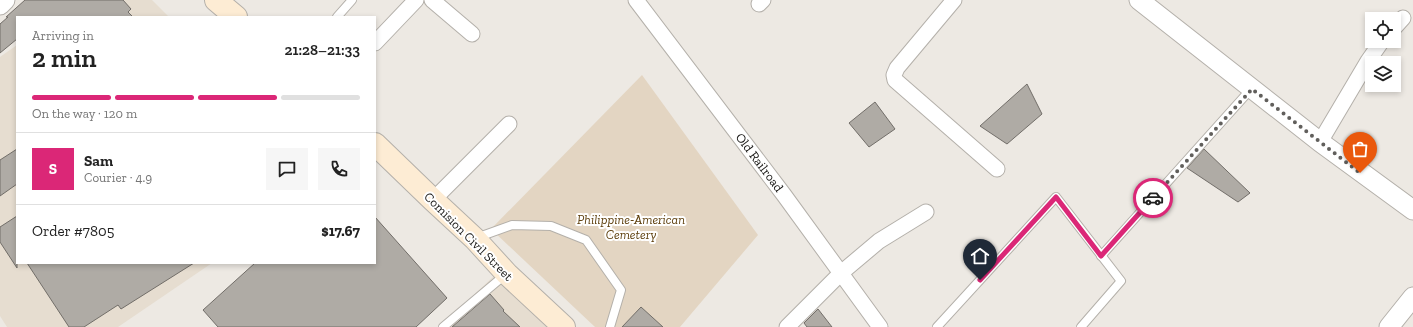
<!DOCTYPE html>
<html lang="en">
<head>
<meta charset="utf-8">
<style>
  :root { --surface:#fff; --page:#f6f6f6; --text:#222; --muted:#767676; --line:#e0e0e0; --accent:#db2777 }
  body { margin:0; font-family:"Zilla Slab",serif; background:var(--page); color:var(--text); height:100vh; display:flex; flex-direction:column; font-size:15px; white-space:nowrap }
  * { box-sizing:border-box; margin:0 }
  p { font-size:13px; color:var(--muted) }
  .icon { flex:none; width:22px; height:22px; fill:none; stroke:currentColor; stroke-width:2; stroke-linecap:round; stroke-linejoin:round }
  .map { position:relative; flex:1; overflow:hidden }
  .sheet { position:absolute; left:16px; top:16px; width:360px; height:248px; display:flex; flex-direction:column; background:var(--surface); border-radius:0px; box-shadow:0 2px 6px #0003 }
  .sheet>* { flex:none }
  .buttons { position:absolute; left:1365px; top:12px; display:grid; gap:8px }
  .buttons a { display:grid; place-items:center; width:36px; height:36px; border-radius:0px; background:var(--surface); box-shadow:0 2px 6px #0003; font-size:20px }
  .pin { position:absolute; display:grid; place-items:center; width:34px; height:34px; color:#fff; margin:-41px -17px; border-radius:50% 50% 50% 0; rotate:-45deg; box-shadow:0 0 4px #0007 }
  .pin .icon { rotate:45deg }
  .courier { position:absolute; display:grid; place-items:center; width:40px; height:40px; margin:-20px; border:3px solid #db2777; border-radius:50%; background:#fff; color:#222; box-shadow:0 1px 5px #0007 }
  .headline em { font-style:normal; font-weight:600 }
  .headline div { display:flex; flex-direction:column-reverse }
  .headline { display:flex; align-items:center; justify-content:space-between; height:68px; padding:0 16px }
  h1 { font-size:26px; font-weight:600; line-height:30px }
  .bar { display:grid; grid-template-columns:repeat(4,1fr); gap:6px 4px; align-content:center; height:48px; padding:0 16px }
  .bar i { height:5px; border-radius:3px; background:var(--line) }
  .bar .active { background:var(--accent) }
  .bar p { grid-column:span 4 }
  .line { display:flex; align-items:center; gap:10px; padding:0 16px; border-top:1px solid var(--line) }
  .line div { flex:1 }
  .round { display:grid; place-items:center; flex:none; width:42px; height:42px; border-radius:0px; background:var(--page) }
  .map>svg:first-child { display:block }
  .built { fill:#e6ddd0 }
  .green { fill:#e3d5c2 }
  .building { fill:#afaba5; stroke:#726e69 }
  .lines { fill:none; stroke-linecap:round; stroke-linejoin:round }
  .service-casing { stroke:#b4b0aa; stroke-width:10 }
  .minor-casing { stroke:#b4b0aa; stroke-width:17 }
  .tertiary-casing { stroke:#b4b0aa; stroke-width:21 }
  .secondary-casing { stroke:#b4b0aa; stroke-width:24 }
  .service { stroke:#fff; stroke-width:8 }
  .minor { stroke:#fff; stroke-width:15 }
  .tertiary { stroke:#fff; stroke-width:19 }
  .secondary { stroke:#fdecd4; stroke-width:22 }
  .done { stroke:#615f5c; stroke-width:4; stroke-dasharray:0 7.2 }
  .route { stroke:#db2777; stroke-width:5 }
  .labels { text-anchor:middle; stroke-width:4; stroke-linejoin:round; paint-order:stroke }
  .street-label { font-size:13px; fill:#161513; stroke:#fff }
  .park-label { font-size:13px; font-style:italic; fill:#5f410f; stroke:#fff }
</style>
</head>
<body>
<div class="map">
<svg width="1413" height="327" viewBox="0 0 1413 327">
  <rect width="100%" height="100%" fill="#ede9e3"/>
  <!-- built -->
  <g class="built">
    <polygon points="75,0 152,0 169,17 53,17"/>
    <polygon points="17,45 17,263 212,263 118,327 7,327 0,316 0,57"/>
    <polygon points="495,275 550,327 445,327 442,325"/>
  </g>
  <!-- green -->
  <polygon class="green" points="642,75 758,235 680,327 595,327 491,229"/>
  <!-- building -->
  <g class="building">
    <polygon points="25,0 123,0 131,9 128,12 133,17 17,17 17,39 0,53 0,24 8,17 6,17"/>
    <polygon points="1027,84 1042,114 1007,144 980,126"/>
    <polygon points="875,102 895,129 869,147 849,123"/>
    <polygon points="17,149 17,184 0,196 0,160"/>
    <polygon points="1204,149 1250,193 1238,202 1187,168"/>
    <polygon points="17,216 17,268 0,242 0,227"/>
    <polygon points="375,217 447,298 416,327 218,327 203,310 255,263 375,263"/>
    <polygon points="27,263 194,263 121,309 118,305 84,327 69,327"/>
    <polygon points="490,294 504,310 503,311 520,327 452,327"/>
    <polygon points="641,307 663,327 622,327"/>
    <polygon points="818,309 832,327 807,327 804,323"/>
  </g>
  <g class="lines">
    <!-- service casing -->
    <g class="service-casing">
      <g id="service">
        <polyline points="337,17 352,0"/>
        <polyline points="476,238 512,225 551,226 586,240 621,290 610,327"/>
        <polyline points="1101,256 1251,89"/>
        <polyline points="443,327 506,274"/>
        <polyline points="937,327 1056,197 1121,281 1081,327"/>
      </g>
    </g>
    <!-- minor casing -->
    <g class="minor-casing">
      <g id="minor">
        <polyline points="432,0 472,34"/>
        <polyline points="636,0 784,195 880,327"/>
        <polyline points="954,0 897,68 894,75 895,80 997,169"/>
        <polyline points="759,4 763,0"/>
        <polyline points="1394,28 1403,18"/>
        <polyline points="375,43 416,0"/>
        <polyline points="1320,142 1368,61 1382,41"/>
        <polyline points="433,200 509,124"/>
        <polyline points="787,327 841,273 879,241 926,212"/>
      </g>
    </g>
    <!-- tertiary casing -->
    <g class="tertiary-casing">
      <g id="tertiary">
        <polyline points="1139,0 1320,142 1413,210"/>
        <polyline points="0,5 5,0"/>
        <polyline points="1389,327 1413,297"/>
      </g>
    </g>
    <!-- secondary casing -->
    <g class="secondary-casing">
      <g id="secondary">
        <polyline points="216,0 236,17"/>
        <polyline points="375,144 433,200 475,239 507,274 564,327"/>
      </g>
    </g>
    <!-- service -->
    <use href="#service" class="service"/>
    <!-- minor -->
    <use href="#minor" class="minor"/>
    <!-- tertiary -->
    <use href="#tertiary" class="tertiary"/>
    <!-- secondary -->
    <use href="#secondary" class="secondary"/>
  </g>
  <g class="lines">
    <!-- done -->
    <polyline class="done" points="1153,198 1252,89 1360,173"/>
    <!-- route -->
    <polyline class="route" points="980,280 1056,197 1101,256 1153,198"/>
  </g>
  <g class="labels">
    <!-- street labels -->
    <g class="street-label">
      <text transform="translate(760 162) rotate(53)" y="5">Old Railroad</text>
      <text transform="translate(469 236) rotate(45)" y="5">Comision Civil Street</text>
    </g>
    <!-- park labels -->
    <g class="park-label">
      <text x="631" y="224">Philippine-American<tspan x="631" dy="15">Cemetery</tspan></text>
    </g>
  </g>
</svg>
<div class="buttons">
<a><svg class="icon" aria-label="locate" viewBox="0 0 24 24"><circle cx="12" cy="12" r="6"/><path d="M12 2v4M12 18v4M2 12h4M18 12h4"/></svg></a>
<a><svg class="icon" aria-label="layers" viewBox="0 0 24 24"><path d="M12 4l9 5-9 5-9-5zM3 14l9 5 9-5"/></svg></a>
</div>
<div class="pin" style="left:1360px;top:173px;background:#ea580c"><svg class="icon" aria-label="bag" viewBox="0 0 24 24"><path d="M5 8h14l-1 12H6zM9 8a3 3 0 0 1 6 0"/></svg></div>
<div class="pin" style="left:980px;top:280px;background:#1f2937"><svg class="icon" aria-label="home" viewBox="0 0 24 24"><path d="M3 11l9-7 9 7M6 9v11h12V9"/></svg></div>
<div class="courier" style="left:1153px;top:198px"><svg class="icon" aria-label="car" viewBox="0 0 24 24"><path d="M5 17H2v-5l4-1 3-4h7l3 4 3 1v5h-3M9 17h6M6 11h13"/><circle cx="7" cy="17" r="2"/><circle cx="17" cy="17" r="2"/></svg></div>
<section class="sheet">
<div class="headline"><div><h1>2 min</h1><p>Arriving in</p></div><em>21:28–21:33</em></div>
<div class="bar"><i class="active"></i><i class="active"></i><i class="active"></i><i></i><p>On the way · 120 m</p></div>
<div class="line" style="height:72px"><b class="round" style="background:var(--accent);color:#fff">S</b><div><b>Sam</b><p>Courier · 4.9</p></div><a class="round"><svg class="icon" aria-label="chat" viewBox="0 0 24 24"><path d="M4 5h16v11H9l-5 4z"/></svg></a><a class="round"><svg class="icon" aria-label="phone" viewBox="0 0 24 24"><path d="M5 4h4l2 5-3 2q2 4 5 5l2-3 5 2v4C11 20 4 13 5 4z"/></svg></a></div>
<div class="line" style="height:52px"><div>Order #7805</div><b>$17.67</b></div>
</section>
</div>
</body>
</html>
